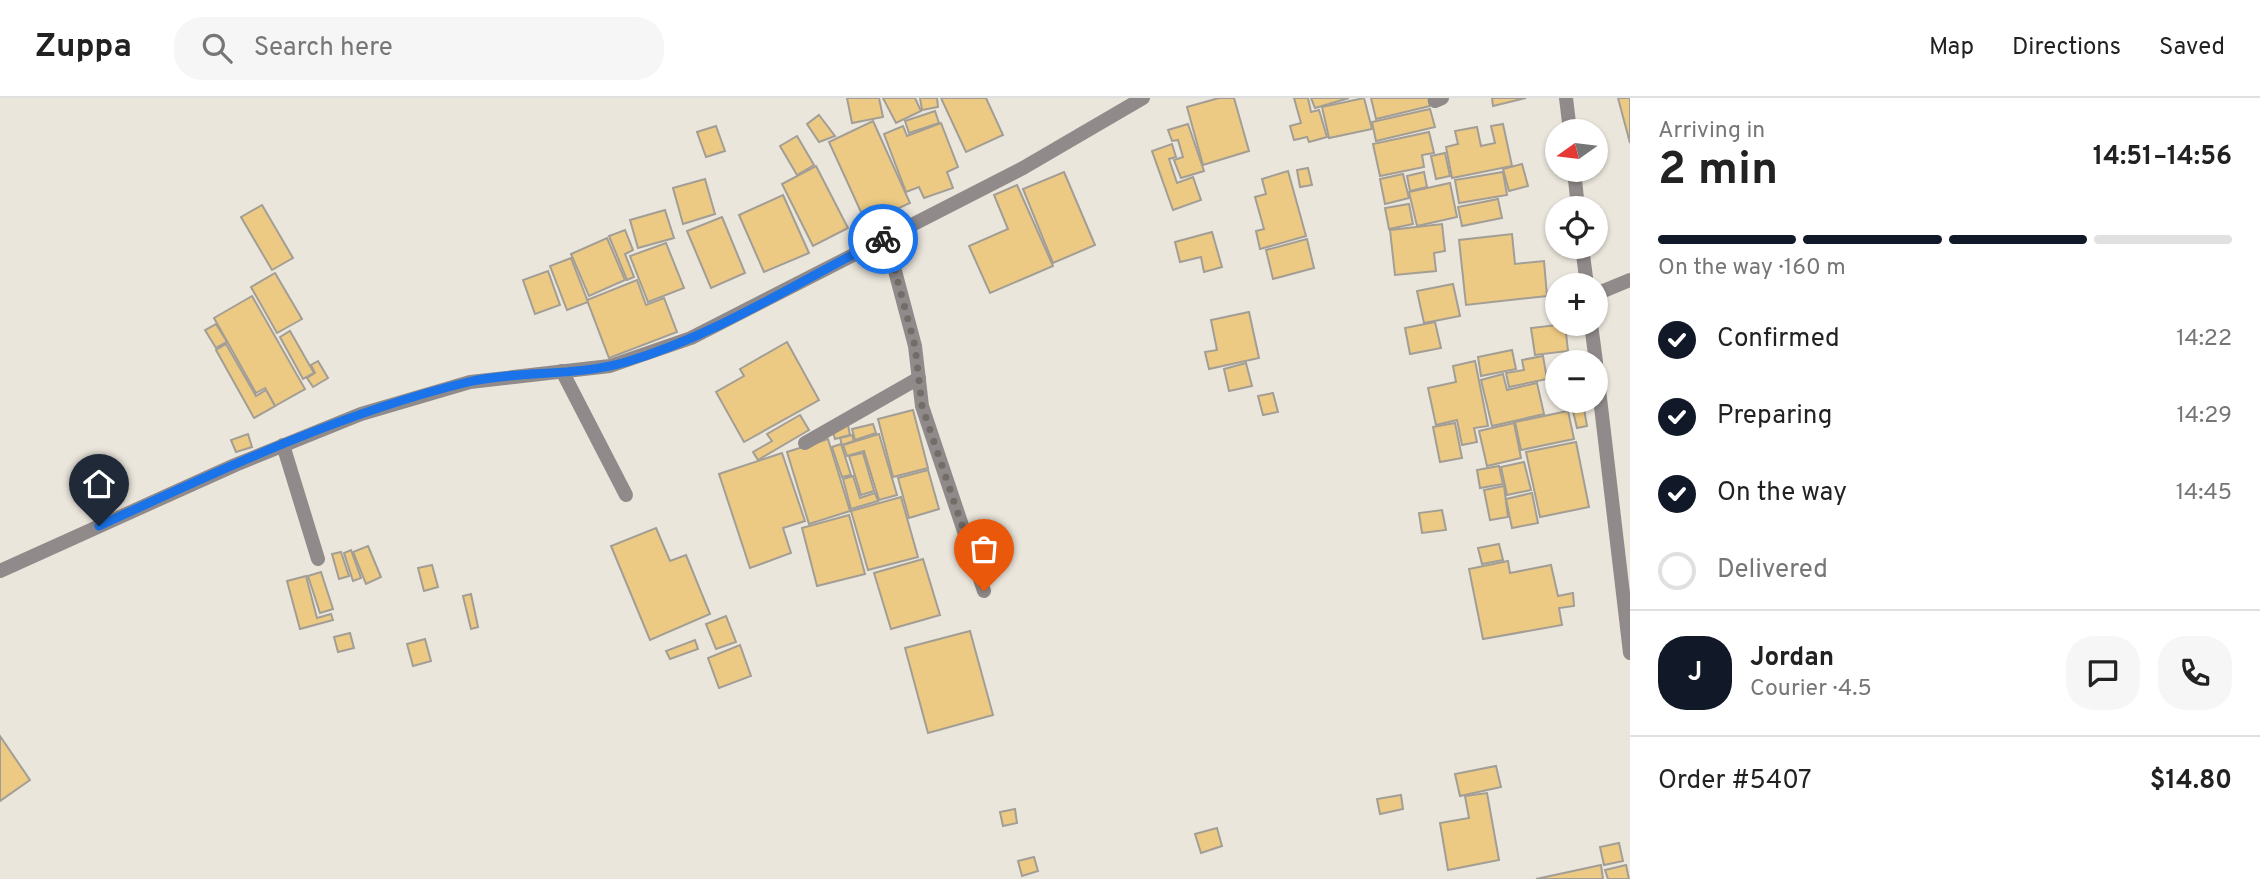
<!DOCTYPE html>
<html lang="en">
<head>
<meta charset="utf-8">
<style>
  :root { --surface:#fff; --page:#f6f6f6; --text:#222; --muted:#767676; --line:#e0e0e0; --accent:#111827 }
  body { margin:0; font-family:Overpass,sans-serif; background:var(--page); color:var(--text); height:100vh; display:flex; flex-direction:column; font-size:26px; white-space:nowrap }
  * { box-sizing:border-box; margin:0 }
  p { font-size:23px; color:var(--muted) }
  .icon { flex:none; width:38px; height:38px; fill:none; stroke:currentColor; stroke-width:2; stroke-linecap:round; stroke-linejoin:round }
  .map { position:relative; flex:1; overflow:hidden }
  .sheet { display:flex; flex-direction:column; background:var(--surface); width:630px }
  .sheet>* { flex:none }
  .needle { width:46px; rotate:256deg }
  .buttons { position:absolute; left:1545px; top:21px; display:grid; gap:14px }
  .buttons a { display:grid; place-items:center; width:63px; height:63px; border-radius:50%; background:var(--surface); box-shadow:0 2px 5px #0004; font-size:35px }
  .pin { position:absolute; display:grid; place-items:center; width:60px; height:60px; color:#fff; margin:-72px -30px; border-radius:50% 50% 50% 0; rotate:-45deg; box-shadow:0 0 7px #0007 }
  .pin .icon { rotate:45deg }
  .courier { position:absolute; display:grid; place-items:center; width:70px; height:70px; margin:-35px; border:5px solid #1a73e8; border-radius:50%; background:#fff; color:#222; box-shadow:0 2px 9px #0007 }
  .head em { font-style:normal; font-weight:700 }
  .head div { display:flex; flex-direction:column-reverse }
  .head { display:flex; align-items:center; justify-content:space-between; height:119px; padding:0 28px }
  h1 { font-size:46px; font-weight:700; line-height:52px }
  .bar { display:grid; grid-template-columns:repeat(4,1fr); gap:10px 7px; align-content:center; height:84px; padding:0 28px }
  .bar i { height:9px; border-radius:5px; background:var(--line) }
  .bar .current { background:var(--accent) }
  .bar p { grid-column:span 4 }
  .line { display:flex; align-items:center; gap:18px; padding:0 28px; border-top:2px solid var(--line) }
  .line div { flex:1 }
  .round { display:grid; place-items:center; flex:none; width:74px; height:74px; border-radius:28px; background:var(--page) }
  ol { padding:0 28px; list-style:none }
  li { display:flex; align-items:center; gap:21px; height:77px }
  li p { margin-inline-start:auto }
  li .icon { padding:7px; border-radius:50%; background:var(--accent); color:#fff; stroke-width:4 }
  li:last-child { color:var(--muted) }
  li i { width:38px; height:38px; border:4px solid var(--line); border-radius:50% }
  header { display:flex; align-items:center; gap:42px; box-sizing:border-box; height:98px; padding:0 35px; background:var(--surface); border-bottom:2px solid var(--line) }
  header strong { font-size:33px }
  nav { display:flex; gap:38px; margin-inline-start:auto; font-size:24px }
  .search { width:490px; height:63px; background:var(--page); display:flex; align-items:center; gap:18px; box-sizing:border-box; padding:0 24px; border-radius:28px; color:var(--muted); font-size:26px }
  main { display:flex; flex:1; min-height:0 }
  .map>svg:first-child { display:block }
  .building { fill:#edca83; stroke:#a39e95; stroke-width:2 }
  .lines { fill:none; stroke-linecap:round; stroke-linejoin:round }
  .service { stroke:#908b8a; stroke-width:14 }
  .minor { stroke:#908b8a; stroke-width:14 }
  .tertiary { stroke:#908b8a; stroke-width:14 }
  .done { stroke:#716e68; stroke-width:7; stroke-dasharray:0 12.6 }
  .route { stroke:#1a73e8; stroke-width:9 }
</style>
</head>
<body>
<header>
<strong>Zuppa</strong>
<div class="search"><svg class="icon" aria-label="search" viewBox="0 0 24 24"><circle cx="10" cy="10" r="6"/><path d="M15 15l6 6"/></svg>Search here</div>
<nav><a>Map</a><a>Directions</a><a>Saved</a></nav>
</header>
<main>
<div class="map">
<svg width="1630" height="781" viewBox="0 0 1630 781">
  <rect width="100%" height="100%" fill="#ebe6dc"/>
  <!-- building -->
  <g class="building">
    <polygon points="847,0 879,0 883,19 852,25"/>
    <polygon points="883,0 915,0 921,13 896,25"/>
    <polygon points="920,0 937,0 938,9 922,12"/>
    <polygon points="941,0 986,0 1003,37 966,54"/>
    <polygon points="1219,0 1234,0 1249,53 1203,67 1187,9"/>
    <polygon points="1294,0 1308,0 1311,14 1319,12 1327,39 1309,44 1307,39 1294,42 1290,28 1301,25"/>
    <polygon points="1311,0 1349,0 1315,10"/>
    <polygon points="1364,0 1372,31 1329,40 1322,9"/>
    <polygon points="1371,0 1428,0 1430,8 1376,21"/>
    <polygon points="1492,0 1526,0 1493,8"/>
    <polygon points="1618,0 1630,0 1630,45"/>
    <polygon points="1430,11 1435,29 1376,43 1372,24"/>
    <polygon points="935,13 939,25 909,35 905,23"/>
    <polygon points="819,17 835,38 819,44 807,26"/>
    <polygon points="873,23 910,105 866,125 829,44"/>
    <polygon points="941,25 958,69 947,74 953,90 924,100 919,89 906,94 884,36 903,28 907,38"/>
    <polygon points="1188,26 1204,73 1181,80 1174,62 1183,59 1178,42 1172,43 1168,32"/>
    <polygon points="1503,26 1512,68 1452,80 1446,49 1458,46 1455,33 1477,29 1481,48 1495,45 1491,28"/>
    <polygon points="716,28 725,53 706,59 697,34"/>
    <polygon points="1429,34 1434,55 1422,57 1424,69 1380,78 1373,46"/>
    <polygon points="797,38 814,67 797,77 780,48"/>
    <polygon points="1172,46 1176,59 1169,61 1177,85 1193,79 1201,102 1173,112 1152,53"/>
    <polygon points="1445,55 1450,78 1436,81 1431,58"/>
    <polygon points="1522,66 1528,88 1509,93 1503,71"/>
    <polygon points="816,68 848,130 813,148 782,86"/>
    <polygon points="1308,70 1312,87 1300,89 1297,72"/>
    <polygon points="1288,73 1306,138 1260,151 1256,133 1264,131 1255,99 1266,96 1262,81"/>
    <polygon points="1064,74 1095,147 1053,165 1023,91"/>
    <polygon points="1424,74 1427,89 1410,93 1407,78"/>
    <polygon points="1503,74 1507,97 1459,105 1455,82"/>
    <polygon points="1403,76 1409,100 1385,106 1380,81"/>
    <polygon points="705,81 715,116 683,126 673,90"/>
    <polygon points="1450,85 1457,119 1417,128 1409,94"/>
    <polygon points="1017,87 1053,168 990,195 969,148 1008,131 994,97"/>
    <polygon points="783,97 809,155 764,174 739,117"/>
    <polygon points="1498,101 1502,120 1462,128 1458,109"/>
    <polygon points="1409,106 1413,126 1389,131 1385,110"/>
    <polygon points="262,107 293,160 272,172 241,119"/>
    <polygon points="665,112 674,140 638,150 630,122"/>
    <polygon points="722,119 745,175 711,190 687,133"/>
    <polygon points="1442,126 1445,153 1434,155 1436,173 1395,177 1390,132"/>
    <polygon points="625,132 633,152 625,156 634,179 627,182 609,138"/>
    <polygon points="1212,134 1222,169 1204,174 1201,159 1180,164 1175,144"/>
    <polygon points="1512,136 1515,166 1544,163 1547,198 1466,207 1459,142"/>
    <polygon points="607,140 625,182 589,198 571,156"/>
    <polygon points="1307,141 1314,170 1273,181 1266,152"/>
    <polygon points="666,145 684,190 648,204 630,158"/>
    <polygon points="571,160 588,204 567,212 550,168"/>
    <polygon points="548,173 560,207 535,216 523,182"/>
    <polygon points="275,175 302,221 277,235 251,189"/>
    <polygon points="637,182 646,207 664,200 677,234 609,260 587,202"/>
    <polygon points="1453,186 1460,218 1424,225 1417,193"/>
    <polygon points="252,198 305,291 275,308 265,290 256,295 214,220"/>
    <polygon points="1249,214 1259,260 1209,271 1205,254 1217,252 1211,222"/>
    <polygon points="1435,224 1441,250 1410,256 1405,230"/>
    <polygon points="216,226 227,244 216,250 205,232"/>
    <polygon points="1565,226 1568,253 1535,257 1531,230"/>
    <polygon points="290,233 314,275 303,281 280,239"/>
    <polygon points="787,244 819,302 744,344 716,294 744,278 740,271"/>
    <polygon points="226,246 256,298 266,292 275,308 254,320 216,252"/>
    <polygon points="1512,252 1516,271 1481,278 1478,259"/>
    <polygon points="1543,258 1547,281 1509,289 1506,275 1524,272 1522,262"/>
    <polygon points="318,263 328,280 313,289 307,280 315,275 311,267"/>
    <polygon points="1475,263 1488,328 1474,330 1477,344 1462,347 1457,322 1436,327 1428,290 1456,284 1453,268"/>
    <polygon points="1246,265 1252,288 1229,293 1224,271"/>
    <polygon points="1503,276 1507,292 1537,285 1544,316 1492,328 1481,282"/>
    <polygon points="1273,295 1278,314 1263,317 1258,298"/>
    <polygon points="1584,311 1587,328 1577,330 1573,313"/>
    <polygon points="913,312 928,370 893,379 878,321"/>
    <polygon points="1568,313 1574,341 1521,352 1515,324"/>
    <polygon points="800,317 809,332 758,362 753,354 772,343 767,336"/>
    <polygon points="1455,325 1462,360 1440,364 1433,329"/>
    <polygon points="1514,325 1521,360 1487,368 1479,333"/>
    <polygon points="873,326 876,335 855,342 852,331"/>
    <polygon points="848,327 850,337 835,341 832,331"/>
    <polygon points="248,336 252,349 236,354 231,342"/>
    <polygon points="879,336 897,397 879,402 864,353 847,358 843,347"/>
    <polygon points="852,337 854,343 842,347 840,340"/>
    <polygon points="828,341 850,413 809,426 787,354"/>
    <polygon points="1576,344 1589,409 1540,419 1526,354"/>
    <polygon points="841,346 851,377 842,379 832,349"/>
    <polygon points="782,355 805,423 783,430 791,455 750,470 719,376"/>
    <polygon points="863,355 874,393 861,397 849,358"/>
    <polygon points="1524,364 1531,392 1507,397 1501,369"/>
    <polygon points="1499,368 1503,386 1480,390 1477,372"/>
    <polygon points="928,372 939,411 909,420 898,380"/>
    <polygon points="853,378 860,400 875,395 878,403 851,411 843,381"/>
    <polygon points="1504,388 1508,419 1490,422 1484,392"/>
    <polygon points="1532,395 1538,425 1512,430 1506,401"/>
    <polygon points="901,399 918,459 868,472 851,413"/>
    <polygon points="1442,412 1446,432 1422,435 1419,415"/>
    <polygon points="849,417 865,476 817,488 802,430"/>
    <polygon points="656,430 670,463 686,457 710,516 650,542 611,448"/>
    <polygon points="1499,446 1503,462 1482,466 1478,450"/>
    <polygon points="368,448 381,479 366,486 353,454"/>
    <polygon points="351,452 361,480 353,483 344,455"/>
    <polygon points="341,454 349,478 339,481 332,456"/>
    <polygon points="923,461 940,517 891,531 874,475"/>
    <polygon points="1508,463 1510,475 1551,467 1558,498 1573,495 1574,508 1559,510 1562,527 1483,541 1469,471"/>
    <polygon points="432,467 438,489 424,493 418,470"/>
    <polygon points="321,474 333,511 320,515 308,478"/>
    <polygon points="306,478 317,520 331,516 333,522 300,531 287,483"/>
    <polygon points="471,496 478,529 471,531 463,498"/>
    <polygon points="726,518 736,544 716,551 706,526"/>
    <polygon points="970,533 993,617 928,635 905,550"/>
    <polygon points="350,535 354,550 338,554 334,539"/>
    <polygon points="425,541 431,563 413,568 407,546"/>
    <polygon points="695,542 698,551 670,561 666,553"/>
    <polygon points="740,547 751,578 719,590 708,560"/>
    <polygon points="0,638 30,682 0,703"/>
    <polygon points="1496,668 1501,689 1460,698 1455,676"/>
    <polygon points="1487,695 1499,762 1448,772 1440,725 1469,720 1465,698"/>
    <polygon points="1401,697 1403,711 1380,716 1377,701"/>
    <polygon points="1015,711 1017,725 1003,728 1000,714"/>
    <polygon points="1217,730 1222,748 1201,755 1195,736"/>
    <polygon points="1619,745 1623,763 1604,767 1600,749"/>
    <polygon points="1034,759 1038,773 1022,778 1018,763"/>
    <polygon points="1601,767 1603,781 1536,781"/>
    <polygon points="1626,767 1629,781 1608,781 1605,772"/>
  </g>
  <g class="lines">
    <!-- service -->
    <g class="service">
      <polyline points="1435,3 1442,0"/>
      <polyline points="562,273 626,397"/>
      <polyline points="805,345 919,280"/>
    </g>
    <!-- minor -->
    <g class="minor">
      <polyline points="886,139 915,248 922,308 984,493"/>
      <polyline points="1596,196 1630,182"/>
      <polyline points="283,347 318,461"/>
      <polyline points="0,473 235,367 361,316 470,284 610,268 691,240 1023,70 1143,0"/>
    </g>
    <!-- tertiary -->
    <g class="tertiary">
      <polyline points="1566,0 1570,33"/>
      <polyline points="1574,72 1578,110"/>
      <polyline points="1582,149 1587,187"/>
      <polyline points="1591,226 1596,264"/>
      <polyline points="1596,266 1630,555"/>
    </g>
  </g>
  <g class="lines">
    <!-- done -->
    <polyline class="done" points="883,141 886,139 915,248 922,308 984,493"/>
    <!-- route -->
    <path class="route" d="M99,428C218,373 340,315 468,284C520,272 575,279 626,264C717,237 799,183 883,141"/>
  </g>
</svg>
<div class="buttons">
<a><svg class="needle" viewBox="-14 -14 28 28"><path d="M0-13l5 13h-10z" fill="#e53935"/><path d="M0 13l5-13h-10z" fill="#767676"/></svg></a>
<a><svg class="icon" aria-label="locate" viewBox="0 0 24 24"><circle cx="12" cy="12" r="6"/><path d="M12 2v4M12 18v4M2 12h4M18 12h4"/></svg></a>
<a>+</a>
<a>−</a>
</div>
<div class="pin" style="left:984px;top:493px;background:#ea580c"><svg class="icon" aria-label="bag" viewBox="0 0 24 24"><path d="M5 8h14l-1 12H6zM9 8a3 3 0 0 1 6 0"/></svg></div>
<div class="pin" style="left:99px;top:428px;background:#1f2937"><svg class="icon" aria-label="home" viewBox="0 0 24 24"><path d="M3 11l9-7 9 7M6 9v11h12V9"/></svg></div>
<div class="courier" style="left:883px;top:141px"><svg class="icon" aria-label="bike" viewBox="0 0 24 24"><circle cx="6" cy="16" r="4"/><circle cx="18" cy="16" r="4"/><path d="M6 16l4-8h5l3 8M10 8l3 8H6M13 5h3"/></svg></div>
</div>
<section class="sheet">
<div class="head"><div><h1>2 min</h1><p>Arriving in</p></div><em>14:51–14:56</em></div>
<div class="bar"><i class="current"></i><i class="current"></i><i class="current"></i><i></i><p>On the way · 160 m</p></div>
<ol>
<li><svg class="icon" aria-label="check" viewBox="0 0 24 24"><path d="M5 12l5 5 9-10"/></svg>Confirmed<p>14:22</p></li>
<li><svg class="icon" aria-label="check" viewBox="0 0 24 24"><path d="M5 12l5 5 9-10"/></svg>Preparing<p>14:29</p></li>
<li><svg class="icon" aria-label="check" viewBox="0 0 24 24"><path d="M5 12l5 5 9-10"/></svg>On the way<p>14:45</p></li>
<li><i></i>Delivered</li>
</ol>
<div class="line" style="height:126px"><b class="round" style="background:var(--accent);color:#fff">J</b><div><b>Jordan</b><p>Courier · 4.5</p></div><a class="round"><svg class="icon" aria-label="chat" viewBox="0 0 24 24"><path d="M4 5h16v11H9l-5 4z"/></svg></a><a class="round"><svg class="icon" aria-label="phone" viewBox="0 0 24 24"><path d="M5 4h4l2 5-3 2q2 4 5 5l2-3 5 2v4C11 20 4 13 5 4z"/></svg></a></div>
<div class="line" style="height:91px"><div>Order #5407</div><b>$14.80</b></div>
</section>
</main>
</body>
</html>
